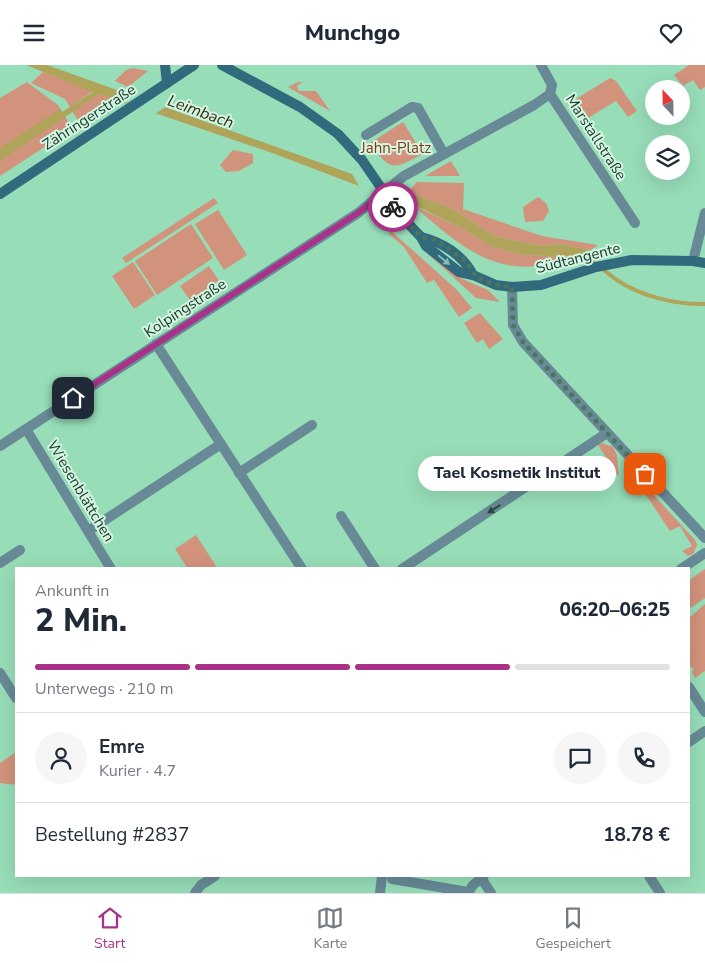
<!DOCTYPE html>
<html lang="de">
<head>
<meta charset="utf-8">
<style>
  :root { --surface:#fff; --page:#f6f6f7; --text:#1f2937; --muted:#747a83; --line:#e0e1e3; --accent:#a93288 }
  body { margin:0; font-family:"Nunito Sans",sans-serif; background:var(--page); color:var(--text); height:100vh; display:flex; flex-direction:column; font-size:19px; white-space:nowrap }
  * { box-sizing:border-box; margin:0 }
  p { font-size:16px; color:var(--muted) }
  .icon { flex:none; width:28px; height:28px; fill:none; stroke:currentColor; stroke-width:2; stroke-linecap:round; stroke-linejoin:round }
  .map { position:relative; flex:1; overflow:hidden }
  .sheet { position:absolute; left:15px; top:502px; width:675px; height:310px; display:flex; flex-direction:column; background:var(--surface); border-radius:0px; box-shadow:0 5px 20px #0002 }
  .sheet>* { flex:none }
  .needle { width:32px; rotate:338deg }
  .controls { position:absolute; left:645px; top:15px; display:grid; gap:10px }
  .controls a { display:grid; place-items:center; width:45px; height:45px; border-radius:50%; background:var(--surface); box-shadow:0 5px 20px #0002; font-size:25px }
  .pin { position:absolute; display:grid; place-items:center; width:42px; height:42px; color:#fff; margin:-21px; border-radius:10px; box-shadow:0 2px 8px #0006 }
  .courier { position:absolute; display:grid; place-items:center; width:50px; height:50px; margin:-25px; border:4px solid #a93288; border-radius:50%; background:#fff; color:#222; box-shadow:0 1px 6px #0007 }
  .bubble { position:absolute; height:35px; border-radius:18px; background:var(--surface); box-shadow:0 5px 20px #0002; font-size:16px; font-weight:800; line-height:35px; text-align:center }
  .headline em { font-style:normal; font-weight:800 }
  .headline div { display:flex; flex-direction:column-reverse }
  .headline { display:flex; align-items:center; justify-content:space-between; height:85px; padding:0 20px }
  h1 { font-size:32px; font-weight:800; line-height:38px }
  .bar { display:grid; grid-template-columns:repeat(4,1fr); gap:8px 5px; align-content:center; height:60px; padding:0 20px }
  .bar i { height:6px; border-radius:4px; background:var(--line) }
  .bar .on { background:var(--accent) }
  .bar p { grid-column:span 4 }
  .line { display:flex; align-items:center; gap:12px; padding:0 20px; border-top:1px solid var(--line) }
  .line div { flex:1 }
  .round { display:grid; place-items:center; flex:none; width:52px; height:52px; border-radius:26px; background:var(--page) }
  header { display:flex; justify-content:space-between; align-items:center; height:65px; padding:0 20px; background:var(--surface); font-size:22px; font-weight:800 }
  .tab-bar { display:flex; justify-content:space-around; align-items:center; height:70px; border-top:1px solid var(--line); background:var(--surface); font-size:14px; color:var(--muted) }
  .tab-bar a { display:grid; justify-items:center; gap:2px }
  .tab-bar .on { color:var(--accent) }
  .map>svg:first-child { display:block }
  .green { fill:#d2937c }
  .water { fill:#afa45a }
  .pier { fill:#97ddb8 }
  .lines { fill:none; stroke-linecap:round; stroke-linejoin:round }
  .stream { stroke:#afa45a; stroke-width:4 }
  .street { stroke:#678a96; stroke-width:10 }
  .secondary { stroke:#316a7c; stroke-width:10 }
  .oneway { fill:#8ab6b4 }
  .oneway2 { fill:#2b493e }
  .done { stroke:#4a755e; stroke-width:5; stroke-dasharray:0 9 }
  .route { stroke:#a93288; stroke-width:6 }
  .labels { text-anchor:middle; stroke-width:4; stroke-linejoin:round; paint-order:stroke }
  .street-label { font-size:15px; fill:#203d2e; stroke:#d3f5e2 }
  .park-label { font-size:15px; fill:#8c360f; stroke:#d3f5e2 }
  .water-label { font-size:16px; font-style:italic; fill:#322e0c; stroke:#d3f5e2 }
</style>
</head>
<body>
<header><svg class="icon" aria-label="menu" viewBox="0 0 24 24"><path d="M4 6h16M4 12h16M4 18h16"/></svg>Munchgo<svg class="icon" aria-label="heart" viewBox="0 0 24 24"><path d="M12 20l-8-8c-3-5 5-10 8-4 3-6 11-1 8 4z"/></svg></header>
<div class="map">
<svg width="705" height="828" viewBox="0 0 705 828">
  <rect width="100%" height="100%" fill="#97ddb8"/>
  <!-- green -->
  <g class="green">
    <polygon points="689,0 705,0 705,22 700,25 693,15 683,21 674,10"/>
    <polygon points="133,3 148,6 128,22 115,16 126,5"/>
    <polygon points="43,7 93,26 70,42 65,34 31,18"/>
    <polygon points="610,13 616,16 637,46 628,52 616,36 588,53 576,34"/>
    <polygon points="27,17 58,40 71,61 63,70 0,111 0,33"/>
    <polygon points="298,17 302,17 297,21 299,26 316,26 330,46 288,22"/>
    <polygon points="99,29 113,32 80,54 77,54 72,46"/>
    <path d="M403,57L423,89C392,105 391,107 370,78Z"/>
    <polygon points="233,85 253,89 253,98 239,106 226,107 220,100"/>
    <polygon points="451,96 460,111 425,111"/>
    <polygon points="417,117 464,118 463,144 542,171 598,180 591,185 559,179 541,181 497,172 484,165 455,145 408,127"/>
    <polygon points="538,132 546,138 549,146 543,156 525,157 523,142"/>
    <polygon points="214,133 218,138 126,198 122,193"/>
    <path d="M414,141L460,162L491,181L519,189L570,193C501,218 464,185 414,141Z"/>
    <polygon points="218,145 247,190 224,205 195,159"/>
    <polygon points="191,159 213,193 157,230 135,196"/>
    <polygon points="390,165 457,225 472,243 459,252 434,215 427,218 404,182 389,169"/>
    <polygon points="429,188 460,213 488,225 500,237 476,233 428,189"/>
    <polygon points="133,197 155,230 134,244 112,211"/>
    <polygon points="209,201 219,216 190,235 180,221"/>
    <polygon points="480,248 503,274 489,284 483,274 477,278 464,258"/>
    <polygon points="602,378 613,382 617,390 619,412 598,380"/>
    <polygon points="638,413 695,475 697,480 693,489 688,491 682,486 692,481 680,461 670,466 638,418"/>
    <polygon points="196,470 218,504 188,504 175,484"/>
    <polygon points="705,504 705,533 689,544 689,515"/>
    <polygon points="705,539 705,606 695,613 692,607 694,604 689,601 689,553"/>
    <polygon points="16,687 16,720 0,718 0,698"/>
  </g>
  <!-- water -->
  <g class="water">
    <polygon points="26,0 47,0 352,109 359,121 275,89 99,29 0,96 0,83 57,46 60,44 62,47 93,27"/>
    <polygon points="408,127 455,145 484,165 497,172 541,181 559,179 591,185 570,193 519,189 491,181 460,162 412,139"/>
  </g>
  <!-- pier -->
  <polygon class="pier" points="123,25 167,41 155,49 113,32"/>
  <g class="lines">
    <!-- stream -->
    <path class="stream" d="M575,189C592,192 602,205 617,215C640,231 677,240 705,239"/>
    <!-- street -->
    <g class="street">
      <polyline points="541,0 552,20 550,29"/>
      <polyline points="550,29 635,158"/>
      <polyline points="366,70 412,42 418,43 444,89"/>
      <polyline points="693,196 705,148"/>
      <polyline points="512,222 513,260 523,277 705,473"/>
      <polyline points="156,279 302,504"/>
      <polyline points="26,364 111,504"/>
      <polyline points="0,381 358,148 404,111 534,40 550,29"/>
      <polyline points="239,408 312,360"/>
      <polyline points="341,451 375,504"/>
      <polyline points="88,466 221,379"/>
      <polyline points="0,498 20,485"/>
      <polyline points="402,504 607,368"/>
      <polyline points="681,504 705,488"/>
      <polyline points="0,608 16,633"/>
      <polyline points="689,622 705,647"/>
      <polyline points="689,677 705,666"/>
      <polyline points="649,811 660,828"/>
      <polyline points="481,813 491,828"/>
      <polyline points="392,814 468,827"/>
      <polyline points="195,828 201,820 215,811"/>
      <polyline points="380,828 382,811"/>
      <polyline points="468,828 473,820 484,811"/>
    </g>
    <!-- secondary -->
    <g class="secondary">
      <polyline points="165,0 167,18"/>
      <polyline points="222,0 300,42 338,69 362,95 399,149 421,172 426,181 459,207 473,210 496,220 512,222 541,220 596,202 632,195 693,196 705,198"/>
      <polyline points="0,129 194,0"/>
      <path d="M421,172C442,177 463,190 473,210"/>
    </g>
  </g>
  <!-- one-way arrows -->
  <defs><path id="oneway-solid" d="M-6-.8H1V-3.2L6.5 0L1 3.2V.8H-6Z" transform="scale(1.25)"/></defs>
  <use class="oneway" href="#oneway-solid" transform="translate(444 195) rotate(39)"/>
  <use class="oneway2" href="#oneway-solid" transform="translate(494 444) rotate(147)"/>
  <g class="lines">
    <!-- done -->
    <polyline class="done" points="393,142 421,172 436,175 467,197 477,213 496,220 512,222 513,260 523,277 645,409"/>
    <!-- route -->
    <polyline class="route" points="73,333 358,148 384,128 393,142"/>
  </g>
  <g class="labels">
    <!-- street labels -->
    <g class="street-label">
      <text transform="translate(89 52) rotate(-33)" y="5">Zähringerstraße</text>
      <text transform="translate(596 72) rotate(57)" y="5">Marstallstraße</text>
      <text transform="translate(578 193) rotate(-14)" y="5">Südtangente</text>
      <text transform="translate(185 243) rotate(-33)" y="5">Kolpingstraße</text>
      <text transform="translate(81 426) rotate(59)" y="5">Wiesenblättchen</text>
    </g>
    <!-- park labels -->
    <g class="park-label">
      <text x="396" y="88">Jahn-Platz</text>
    </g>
    <!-- water labels -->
    <g class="water-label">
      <text transform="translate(201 46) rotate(20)" y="6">Leimbach</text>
    </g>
  </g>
</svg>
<div class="controls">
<a><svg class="needle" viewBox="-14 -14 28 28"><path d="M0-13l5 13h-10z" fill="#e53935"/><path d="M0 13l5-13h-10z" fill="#747a83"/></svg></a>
<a><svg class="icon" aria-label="layers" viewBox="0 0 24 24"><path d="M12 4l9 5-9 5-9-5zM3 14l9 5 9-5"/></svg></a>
</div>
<div class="pin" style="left:645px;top:409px;background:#ea580c"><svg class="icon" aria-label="bag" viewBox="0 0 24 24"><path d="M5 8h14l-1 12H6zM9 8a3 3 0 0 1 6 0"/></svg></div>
<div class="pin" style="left:73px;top:333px;background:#1f2937"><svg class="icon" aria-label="home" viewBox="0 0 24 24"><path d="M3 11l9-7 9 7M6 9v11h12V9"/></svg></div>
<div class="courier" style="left:393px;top:142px"><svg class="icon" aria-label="bike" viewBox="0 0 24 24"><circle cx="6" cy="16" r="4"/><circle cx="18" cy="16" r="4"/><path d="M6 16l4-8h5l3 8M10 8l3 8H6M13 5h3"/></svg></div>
<div class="bubble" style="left:418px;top:391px;width:198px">Tael Kosmetik Institut</div>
<section class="sheet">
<div class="headline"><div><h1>2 Min.</h1><p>Ankunft in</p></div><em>06:20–06:25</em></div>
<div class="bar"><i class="on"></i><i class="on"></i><i class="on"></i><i></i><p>Unterwegs · 210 m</p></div>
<div class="line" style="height:90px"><a class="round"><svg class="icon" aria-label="person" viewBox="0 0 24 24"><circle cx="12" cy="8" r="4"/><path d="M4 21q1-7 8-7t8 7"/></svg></a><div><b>Emre</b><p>Kurier · 4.7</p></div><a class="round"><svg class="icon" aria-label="chat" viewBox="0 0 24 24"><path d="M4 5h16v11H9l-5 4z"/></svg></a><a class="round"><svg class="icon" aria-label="phone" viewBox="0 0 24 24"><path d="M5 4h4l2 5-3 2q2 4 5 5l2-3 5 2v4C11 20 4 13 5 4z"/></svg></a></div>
<div class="line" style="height:65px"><div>Bestellung #2837</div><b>18.78 €</b></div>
</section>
</div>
<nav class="tab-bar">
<a class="on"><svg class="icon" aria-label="home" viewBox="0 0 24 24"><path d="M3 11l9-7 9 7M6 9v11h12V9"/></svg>Start</a>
<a><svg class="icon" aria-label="map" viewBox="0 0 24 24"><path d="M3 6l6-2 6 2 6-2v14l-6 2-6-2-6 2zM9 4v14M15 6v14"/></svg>Karte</a>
<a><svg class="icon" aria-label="saved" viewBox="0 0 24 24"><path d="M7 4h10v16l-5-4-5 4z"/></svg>Gespeichert</a>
</nav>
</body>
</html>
